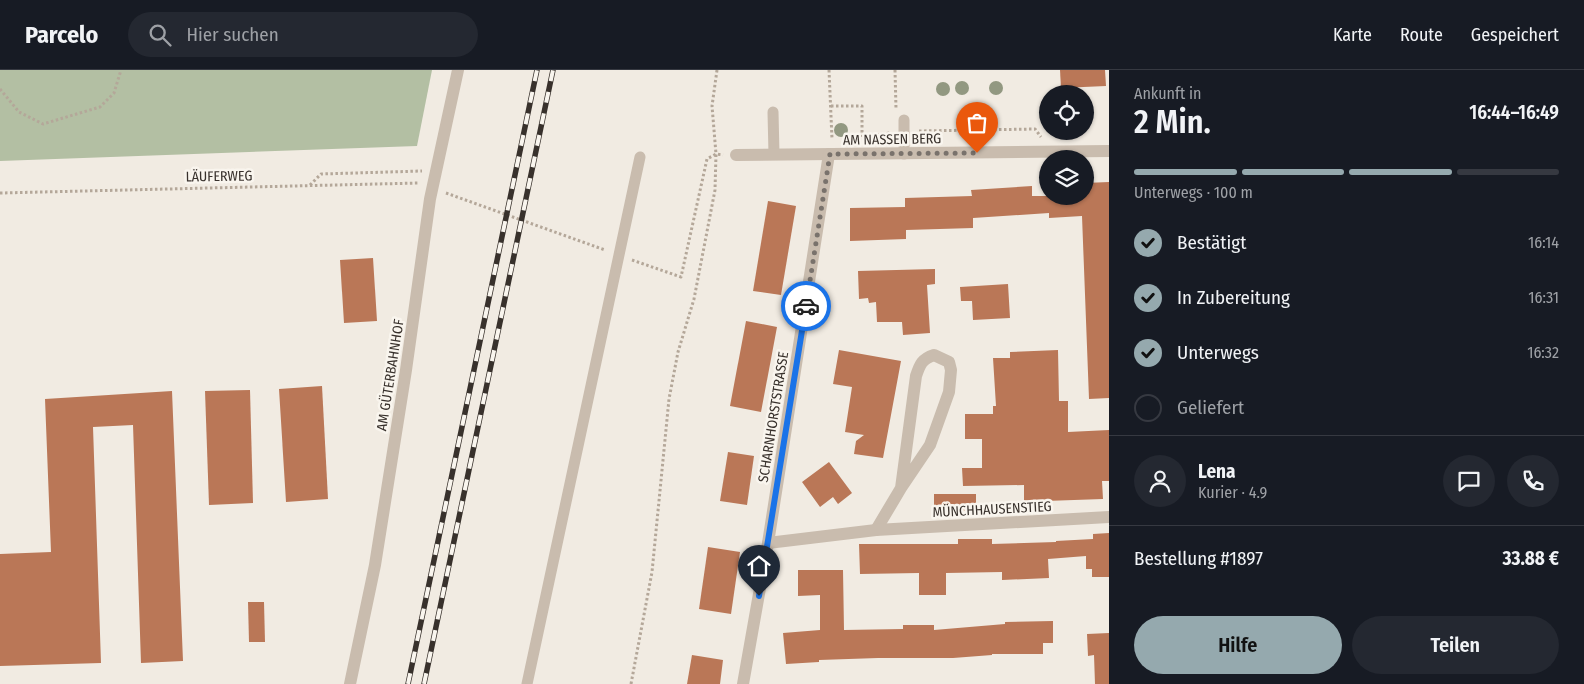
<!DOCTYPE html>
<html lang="de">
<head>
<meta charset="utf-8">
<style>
  :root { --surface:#171b24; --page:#242831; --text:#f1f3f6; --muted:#9ea1a6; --line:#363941; --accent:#95a9ae }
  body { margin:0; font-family:"Fira Sans Condensed",sans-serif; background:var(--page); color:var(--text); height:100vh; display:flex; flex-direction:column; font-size:19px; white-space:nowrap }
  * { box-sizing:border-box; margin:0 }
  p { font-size:16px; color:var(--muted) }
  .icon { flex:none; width:28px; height:28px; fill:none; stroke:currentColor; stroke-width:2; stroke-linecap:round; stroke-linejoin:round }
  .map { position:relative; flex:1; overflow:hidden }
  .panel { display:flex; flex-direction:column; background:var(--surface); width:475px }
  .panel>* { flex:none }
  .fabs { position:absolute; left:1039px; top:15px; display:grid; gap:10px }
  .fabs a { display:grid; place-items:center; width:55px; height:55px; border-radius:50%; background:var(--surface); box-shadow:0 1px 4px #0004; font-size:25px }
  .pin { position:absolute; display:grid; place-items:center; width:42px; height:42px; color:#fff; margin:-51px -21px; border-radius:50% 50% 50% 0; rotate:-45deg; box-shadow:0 0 5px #0007 }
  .pin .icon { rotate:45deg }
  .courier { position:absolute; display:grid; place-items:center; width:50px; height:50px; margin:-25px; border:4px solid #1a73e8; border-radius:50%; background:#fff; color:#222; box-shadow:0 1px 6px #0007 }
  .headline em { font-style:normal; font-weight:600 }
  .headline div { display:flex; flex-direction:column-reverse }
  .headline { display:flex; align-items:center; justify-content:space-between; height:85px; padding:0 25px }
  h1 { font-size:32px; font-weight:600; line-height:38px }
  .bar { display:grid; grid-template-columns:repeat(4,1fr); gap:8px 5px; align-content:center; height:60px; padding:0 25px }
  .bar i { height:6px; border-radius:4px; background:var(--line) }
  .bar .current { background:var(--accent) }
  .bar p { grid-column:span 4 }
  .line { display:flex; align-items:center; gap:12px; padding:0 25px; border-top:1px solid var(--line) }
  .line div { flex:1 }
  .round { display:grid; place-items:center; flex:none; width:52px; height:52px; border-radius:26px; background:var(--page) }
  ol { padding:0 25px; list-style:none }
  li { display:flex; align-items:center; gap:15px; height:55px }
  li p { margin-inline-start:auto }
  li .icon { padding:5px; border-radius:50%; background:var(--accent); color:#111; stroke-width:4 }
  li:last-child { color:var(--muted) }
  li i { width:28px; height:28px; border:2px solid var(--line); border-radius:50% }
  .cta { display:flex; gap:10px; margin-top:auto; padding:10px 25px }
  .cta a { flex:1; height:58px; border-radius:30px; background:var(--accent); color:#111; font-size:20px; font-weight:600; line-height:58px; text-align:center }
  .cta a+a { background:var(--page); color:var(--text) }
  header { display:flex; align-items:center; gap:30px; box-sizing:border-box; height:70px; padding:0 25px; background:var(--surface); border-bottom:1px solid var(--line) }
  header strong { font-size:24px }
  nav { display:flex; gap:28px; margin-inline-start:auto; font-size:18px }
  .search { width:350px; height:45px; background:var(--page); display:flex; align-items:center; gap:12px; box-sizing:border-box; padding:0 18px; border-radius:28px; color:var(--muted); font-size:19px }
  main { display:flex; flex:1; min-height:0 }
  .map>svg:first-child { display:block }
  .green { fill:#b3bfa3 }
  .building { fill:#ba7757 }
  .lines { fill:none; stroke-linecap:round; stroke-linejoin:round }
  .path { stroke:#b4a799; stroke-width:3; stroke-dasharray:2.5 2.5; stroke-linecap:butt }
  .service { stroke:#c9bcae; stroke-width:11 }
  .minor { stroke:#c9bcae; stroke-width:12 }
  .rail-casing { stroke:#38312c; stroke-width:5.5 }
  .rail { stroke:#f9f5ee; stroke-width:4; stroke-dasharray:11; stroke-linecap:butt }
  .tree { fill:#929881 }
  .done { stroke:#79726c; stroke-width:5; stroke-dasharray:0 9 }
  .route { stroke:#1a73e8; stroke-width:6 }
  .labels { text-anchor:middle; stroke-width:5; stroke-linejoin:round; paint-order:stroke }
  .street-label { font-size:14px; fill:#38312c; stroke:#f9f5ee }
</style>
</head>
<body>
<header>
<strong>Parcelo</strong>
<div class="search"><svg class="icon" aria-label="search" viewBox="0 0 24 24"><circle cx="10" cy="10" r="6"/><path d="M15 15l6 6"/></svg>Hier suchen</div>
<nav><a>Karte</a><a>Route</a><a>Gespeichert</a></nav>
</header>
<main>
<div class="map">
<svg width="1109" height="614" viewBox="0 0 1109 614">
  <rect width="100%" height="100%" fill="#f1ebe2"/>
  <!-- green -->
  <polygon class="green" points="0,0 432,0 417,76 0,91"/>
  <!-- building -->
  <g class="building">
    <polygon points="1060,0 1105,0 1106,16 1061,18"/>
    <polygon points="1109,112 1109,328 1089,329 1082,146 1049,148 1049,143 973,148 973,158 906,160 906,169 850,171 850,138 905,137 905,128 972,126 971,120 1032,116 1032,126 1085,126 1085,113"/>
    <polygon points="768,131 796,136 781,225 753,221"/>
    <polygon points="373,188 377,251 344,253 340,190"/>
    <polygon points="935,199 935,214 927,215 930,263 903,265 902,252 877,252 876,232 869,233 868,228 859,229 858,201"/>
    <polygon points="1008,214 1010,248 973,250 972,231 961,231 960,217"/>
    <polygon points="746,251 777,257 761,342 730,336"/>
    <polygon points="839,280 901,291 883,388 854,384 856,371 864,365 845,362 852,317 833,314"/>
    <polygon points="1058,280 1059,331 1068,331 1068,362 1109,360 1109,411 1102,411 1103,429 1045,431 1045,437 1024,437 1024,415 963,416 962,398 982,398 982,369 965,369 965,344 993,344 993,336 996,336 993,288 1010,288 1010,282"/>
    <polygon points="322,316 328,429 286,432 279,319"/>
    <polygon points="250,320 253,433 209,435 205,321"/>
    <polygon points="172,321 183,591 141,593 133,355 93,357 101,593 0,596 0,484 51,482 45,329"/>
    <polygon points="728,382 754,386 747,435 720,431"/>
    <polygon points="829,392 852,423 838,434 833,427 820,437 802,412"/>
    <polygon points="934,424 976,424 976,440 934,441"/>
    <polygon points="1109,463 1109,507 1092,507 1092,499 1086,499 1086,486 1048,489 1049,508 1002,510 1002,502 946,503 946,525 919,525 919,503 860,504 859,474 958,474 958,469 992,469 992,474 1056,472 1056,471 1093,469 1093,464"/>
    <polygon points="708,477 740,482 731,544 699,539"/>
    <polygon points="798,500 843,500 844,560 903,559 903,555 934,555 934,560 1005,554 1005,552 1053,551 1053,573 1043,573 1043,584 992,584 992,585 953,588 878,588 819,590 819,592 786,594 783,563 820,560 820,525 798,526"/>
    <polygon points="248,532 264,532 265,572 249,572"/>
    <polygon points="1109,563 1109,614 1095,614 1094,585 1088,586 1087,564"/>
    <polygon points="692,585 723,590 720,614 687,614"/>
  </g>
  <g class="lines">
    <!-- path -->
    <g class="path">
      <polyline points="829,0 832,69"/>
      <polyline points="895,0 896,39"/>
      <polyline points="1067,17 1067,24"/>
      <polyline points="0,19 19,42 43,54 100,37 114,23 121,0"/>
      <polyline points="831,36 862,36 862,67"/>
      <polyline points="919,61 1035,59 1041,67"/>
      <polyline points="867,66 890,63"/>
      <polyline points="310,115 321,104 422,101"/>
      <polyline points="0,123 419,113"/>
      <polyline points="446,123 605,180"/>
      <polyline points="632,190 681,207 707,89 716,84 723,85"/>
      <polyline points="631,614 652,502 669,329 678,282 694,229 715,120 716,84 712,36 717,0"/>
    </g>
    <!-- service -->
    <g class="service">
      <polyline points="773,42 774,84"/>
      <polyline points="904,50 904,84"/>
      <polyline points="527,614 640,87"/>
    </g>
    <!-- minor -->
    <g class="minor">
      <polyline points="736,85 1109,81"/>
      <path d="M876,460L901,418L930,375L949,322L951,300L949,292L934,285C922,289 920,294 916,306L901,418"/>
      <polyline points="768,473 876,460 1109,447"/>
      <polyline points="350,614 375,495 406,300 430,129 458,0"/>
      <polyline points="743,614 768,473 829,84"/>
    </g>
    <!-- rail casing -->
    <g class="rail-casing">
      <g id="rail">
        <polyline points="408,614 537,0"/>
        <polyline points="424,614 553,0"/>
      </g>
    </g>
    <!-- rail -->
    <use href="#rail" class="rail"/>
  </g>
  <!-- trees -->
  <g class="tree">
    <circle cx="962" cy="18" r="7"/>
    <circle cx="996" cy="18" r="7"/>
    <circle cx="943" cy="19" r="7"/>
    <circle cx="841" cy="60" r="7"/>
  </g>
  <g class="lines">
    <!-- done -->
    <polyline class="done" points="806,236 830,84 977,83"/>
    <!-- route -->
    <polyline class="route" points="759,526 806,236"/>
  </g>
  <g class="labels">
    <!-- street labels -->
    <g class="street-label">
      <text transform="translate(892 69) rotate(-1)" y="5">AM NASSEN BERG</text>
      <text transform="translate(219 106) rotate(-1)" y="5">LÄUFERWEG</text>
      <text transform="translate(390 305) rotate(-81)" y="5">AM GÜTERBAHNHOF</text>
      <text transform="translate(773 347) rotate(-81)" y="5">SCHARNHORSTSTRASSE</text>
      <text transform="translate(992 439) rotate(-3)" y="5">MÜNCHHAUSENSTIEG</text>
    </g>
  </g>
</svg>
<div class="fabs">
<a><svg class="icon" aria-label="locate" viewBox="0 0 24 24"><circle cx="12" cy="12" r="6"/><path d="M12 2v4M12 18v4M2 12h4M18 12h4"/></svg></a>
<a><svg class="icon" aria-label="layers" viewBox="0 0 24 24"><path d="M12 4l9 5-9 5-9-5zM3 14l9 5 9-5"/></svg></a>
</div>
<div class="pin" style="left:977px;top:83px;background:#ea580c"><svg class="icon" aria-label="bag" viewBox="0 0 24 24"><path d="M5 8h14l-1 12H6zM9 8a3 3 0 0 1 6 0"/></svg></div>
<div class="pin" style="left:759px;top:526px;background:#1f2937"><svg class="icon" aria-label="home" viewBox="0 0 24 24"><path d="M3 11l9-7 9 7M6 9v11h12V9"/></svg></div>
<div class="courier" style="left:806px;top:236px"><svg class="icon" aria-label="car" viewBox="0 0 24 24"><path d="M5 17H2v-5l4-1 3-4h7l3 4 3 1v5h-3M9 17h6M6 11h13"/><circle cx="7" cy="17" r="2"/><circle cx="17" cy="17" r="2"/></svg></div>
</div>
<section class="panel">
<div class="headline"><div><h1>2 Min.</h1><p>Ankunft in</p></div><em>16:44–16:49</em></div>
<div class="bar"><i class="current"></i><i class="current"></i><i class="current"></i><i></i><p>Unterwegs · 100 m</p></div>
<ol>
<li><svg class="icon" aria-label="check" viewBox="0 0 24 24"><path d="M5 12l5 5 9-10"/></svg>Bestätigt<p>16:14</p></li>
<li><svg class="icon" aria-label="check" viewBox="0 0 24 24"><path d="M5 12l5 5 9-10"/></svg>In Zubereitung<p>16:31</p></li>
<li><svg class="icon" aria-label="check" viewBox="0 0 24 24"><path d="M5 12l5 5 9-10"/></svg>Unterwegs<p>16:32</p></li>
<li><i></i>Geliefert</li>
</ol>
<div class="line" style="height:90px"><a class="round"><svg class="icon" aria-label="person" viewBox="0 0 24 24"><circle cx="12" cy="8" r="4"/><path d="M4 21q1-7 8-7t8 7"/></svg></a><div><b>Lena</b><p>Kurier · 4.9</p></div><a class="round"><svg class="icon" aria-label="chat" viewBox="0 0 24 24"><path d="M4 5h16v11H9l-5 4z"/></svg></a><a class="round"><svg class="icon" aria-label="phone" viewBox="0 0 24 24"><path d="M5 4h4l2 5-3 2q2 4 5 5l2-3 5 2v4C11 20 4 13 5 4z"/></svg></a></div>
<div class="line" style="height:65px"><div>Bestellung #1897</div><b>33.88 €</b></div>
<div class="cta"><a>Hilfe</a><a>Teilen</a></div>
</section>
</main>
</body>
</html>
